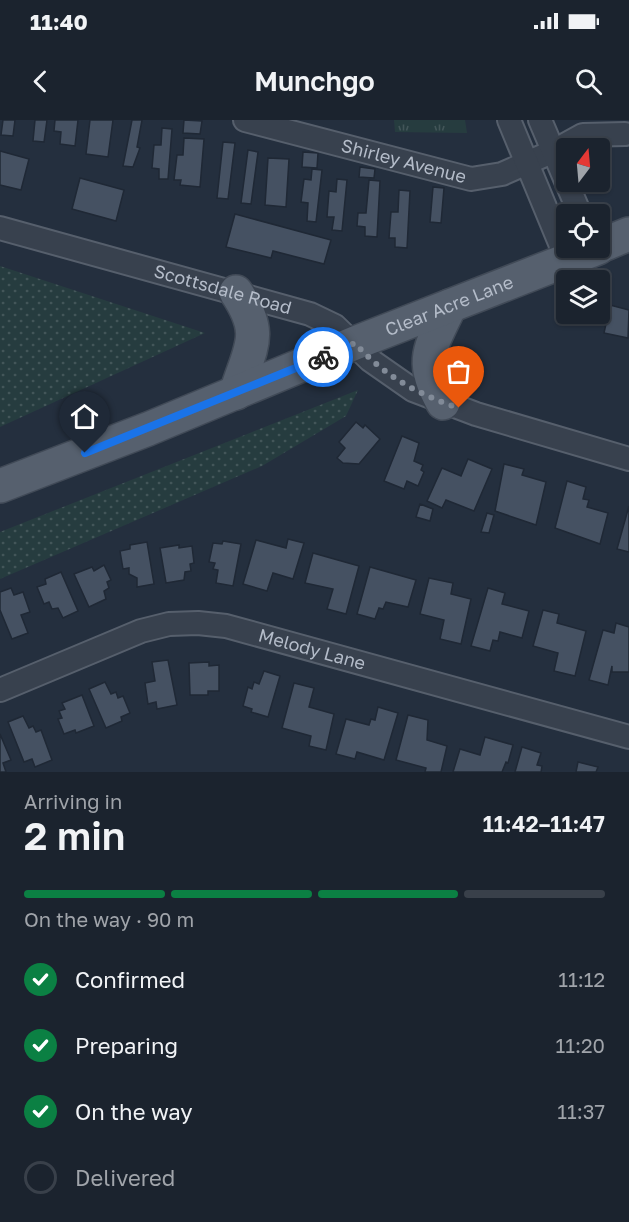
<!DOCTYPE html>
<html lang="en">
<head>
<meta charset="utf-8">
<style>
  :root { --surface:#1b232e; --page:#242b36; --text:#f1f3f6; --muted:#a0a4aa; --line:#39404a; --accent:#0b8043 }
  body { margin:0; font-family:"Golos Text",sans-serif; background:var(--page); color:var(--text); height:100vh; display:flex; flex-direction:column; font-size:22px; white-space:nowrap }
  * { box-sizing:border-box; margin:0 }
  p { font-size:20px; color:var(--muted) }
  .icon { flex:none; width:33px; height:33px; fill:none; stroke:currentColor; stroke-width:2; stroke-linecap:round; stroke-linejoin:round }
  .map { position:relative; height:652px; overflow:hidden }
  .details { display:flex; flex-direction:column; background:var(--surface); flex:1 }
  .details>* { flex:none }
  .needle { width:39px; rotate:16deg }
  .controls { position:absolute; left:556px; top:18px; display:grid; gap:12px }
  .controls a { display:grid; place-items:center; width:54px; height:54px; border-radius:6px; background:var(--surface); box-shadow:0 2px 4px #0004,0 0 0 2px var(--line); font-size:30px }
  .pin { position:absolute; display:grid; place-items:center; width:51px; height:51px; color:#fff; margin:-62px -26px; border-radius:50% 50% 50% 0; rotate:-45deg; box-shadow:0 0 6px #0007 }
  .pin .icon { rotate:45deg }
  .courier { position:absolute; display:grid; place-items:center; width:60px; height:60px; margin:-30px; border:4px solid #1a73e8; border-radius:50%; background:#fff; color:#222; box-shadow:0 2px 8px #0007 }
  .summary em { font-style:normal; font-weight:600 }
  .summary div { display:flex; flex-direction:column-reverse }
  .summary { display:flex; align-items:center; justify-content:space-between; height:102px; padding:0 24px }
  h1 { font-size:39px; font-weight:600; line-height:45px }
  .bar { display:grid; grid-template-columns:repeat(4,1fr); gap:9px 6px; align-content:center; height:72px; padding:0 24px }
  .bar i { height:8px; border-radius:4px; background:var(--line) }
  .bar .active { background:var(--accent) }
  .bar p { grid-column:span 4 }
  ol { padding:0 24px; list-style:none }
  li { display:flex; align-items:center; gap:18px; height:66px }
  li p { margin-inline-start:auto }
  li .icon { padding:6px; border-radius:50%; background:var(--accent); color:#fff; stroke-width:4 }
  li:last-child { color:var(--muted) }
  li i { width:33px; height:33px; border:3px solid var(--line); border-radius:50% }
  .status { display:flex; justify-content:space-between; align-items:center; height:42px; padding:0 30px; background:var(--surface); direction:ltr }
  .status svg { height:16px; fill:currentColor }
  header { display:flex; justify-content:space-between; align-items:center; height:78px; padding:0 24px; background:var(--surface); font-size:27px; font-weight:600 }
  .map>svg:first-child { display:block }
  .grass { fill:url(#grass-dots) }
  .park { fill:url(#park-tufts) }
  .building { fill:#455162; stroke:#1f2835; stroke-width:1.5 }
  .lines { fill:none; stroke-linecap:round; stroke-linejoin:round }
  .street-casing { stroke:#565f6c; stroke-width:26 }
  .primary-casing { stroke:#414a57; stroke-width:36 }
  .street { stroke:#38414e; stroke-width:22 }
  .primary { stroke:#56606e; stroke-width:33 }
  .done { stroke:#828b98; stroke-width:6; stroke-dasharray:0 10.8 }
  .route { stroke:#1a73e8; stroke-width:8 }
  .labels { text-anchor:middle; stroke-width:4.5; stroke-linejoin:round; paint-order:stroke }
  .street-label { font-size:18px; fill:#b4bcc9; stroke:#1d2633 }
</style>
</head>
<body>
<div class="status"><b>11:40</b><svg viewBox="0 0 49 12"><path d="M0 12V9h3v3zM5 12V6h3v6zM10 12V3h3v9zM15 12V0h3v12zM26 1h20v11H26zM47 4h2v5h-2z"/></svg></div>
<header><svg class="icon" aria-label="back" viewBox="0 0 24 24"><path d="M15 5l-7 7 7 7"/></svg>Munchgo<svg class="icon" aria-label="search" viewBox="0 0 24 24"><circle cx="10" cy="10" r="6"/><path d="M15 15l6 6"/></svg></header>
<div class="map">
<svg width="629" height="652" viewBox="0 0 629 652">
  <defs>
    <pattern id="grass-dots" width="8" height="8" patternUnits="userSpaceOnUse" patternTransform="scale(1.5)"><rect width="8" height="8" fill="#263c3f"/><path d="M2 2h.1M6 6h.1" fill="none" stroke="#435659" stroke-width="1.8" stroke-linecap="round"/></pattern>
    <pattern id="park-tufts" width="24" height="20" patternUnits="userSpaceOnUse" patternTransform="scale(1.5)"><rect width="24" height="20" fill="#263c3f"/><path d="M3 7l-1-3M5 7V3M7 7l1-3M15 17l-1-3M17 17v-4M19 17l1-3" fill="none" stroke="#435659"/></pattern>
  </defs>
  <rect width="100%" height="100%" fill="#242f3e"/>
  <!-- grass -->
  <g class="grass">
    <polygon points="0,146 205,213 0,307"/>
    <polygon points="358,270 346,296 262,346 0,459 0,412"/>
  </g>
  <!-- park -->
  <polygon class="park" points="394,0 465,0 467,13 395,12"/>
  <!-- building -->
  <g class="building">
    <polygon points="3,0 15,0 13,16 1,15"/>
    <polygon points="35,0 47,0 44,22 33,21"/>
    <polygon points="55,0 78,0 75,26 60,24 61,12 54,11"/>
    <polygon points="90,0 113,0 108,37 86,34"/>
    <polygon points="132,0 142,0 137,27 140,28 133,47 123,46"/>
    <polygon points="184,0 202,1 200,14 183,13"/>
    <polygon points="162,8 172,9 168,59 159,59 159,49 152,48 154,25 161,25"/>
    <polygon points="184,18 204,19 200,67 180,65 181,60 174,60 177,35 183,35"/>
    <polygon points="223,22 235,23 228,79 217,78"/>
    <polygon points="248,30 258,32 251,84 241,83"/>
    <polygon points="0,31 29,39 21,70 0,65"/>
    <polygon points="303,32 318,33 317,48 302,47"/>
    <polygon points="268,38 289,39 286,87 265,85"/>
    <polygon points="360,47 375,49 374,58 359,57"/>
    <polygon points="312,49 322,50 316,102 307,101 308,83 301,82 304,59 311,60"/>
    <polygon points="80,58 124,70 116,101 72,89"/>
    <polygon points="337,59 347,60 342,111 332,110 334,97 327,97 329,71 336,72"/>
    <polygon points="369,60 380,61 377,117 365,116 365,107 357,106 358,93 366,93"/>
    <polygon points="433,67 444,68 441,103 430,102"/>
    <polygon points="399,70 410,71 407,128 395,127 395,118 389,118 391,92 398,92"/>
    <polygon points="235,94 331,120 324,144 273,131 271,138 226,127"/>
    <polygon points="610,185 629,190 628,218 604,213"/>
    <polygon points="356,302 363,308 365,305 380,319 359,344 343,343 337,338 345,328 339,322"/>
    <polygon points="402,316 419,323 414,341 423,345 421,350 424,352 418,366 407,361 404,369 384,361"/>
    <polygon points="468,339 492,349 474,391 446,380 442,388 427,381 442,348 461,356"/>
    <polygon points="504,344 524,349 522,355 546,362 536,405 495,391"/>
    <polygon points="567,361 586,367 583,379 589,380 587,387 608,393 600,424 555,408"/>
    <polygon points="420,384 433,389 430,401 416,397"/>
    <polygon points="629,386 629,432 617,429"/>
    <polygon points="487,393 494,395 489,413 481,412"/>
    <polygon points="288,419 304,423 293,459 273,453 267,471 243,464 256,420 286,428"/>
    <polygon points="223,421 241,424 233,466 216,463 218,450 213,449 215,443 209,442 213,423 222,424"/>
    <polygon points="147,422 154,464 137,467 137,458 129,454 129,448 123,449 120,431 130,429 130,425"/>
    <polygon points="179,425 179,428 192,426 194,443 190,444 191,451 185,452 184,460 166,463 160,428"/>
    <polygon points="313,433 359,446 346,494 327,489 333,469 305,463"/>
    <polygon points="104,445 111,460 107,462 109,468 104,471 106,479 89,487 74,454 92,447 94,451"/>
    <polygon points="370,447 416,460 408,487 386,482 383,489 379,488 375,499 357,494"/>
    <polygon points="61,452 78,491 63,498 58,488 52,489 49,482 44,484 37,467 46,464 45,459"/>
    <polygon points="429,458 453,463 451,474 471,479 461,524 440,519 444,500 420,494"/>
    <polygon points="11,468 14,475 23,472 30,492 21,495 28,513 12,519 0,490 0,472"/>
    <polygon points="488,468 505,473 502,484 529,491 522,518 500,512 498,521 493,520 490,531 471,526"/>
    <polygon points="543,490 559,494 557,503 586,511 575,556 554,551 558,533 533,526"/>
    <polygon points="616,503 629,507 629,552 612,552 612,546 608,565 589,560 603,510 614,513"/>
    <polygon points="168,540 177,585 157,589 156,582 148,584 145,563 155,561 152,542"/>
    <polygon points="209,542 209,546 219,545 219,571 208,571 208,575 190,575 189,543"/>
    <polygon points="264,551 280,556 268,597 251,592 252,589 243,586 248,567 252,569 254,562 259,564"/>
    <polygon points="105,562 111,574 116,572 118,578 123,576 130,593 121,597 122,601 106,608 89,569"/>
    <polygon points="294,563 314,568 309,587 334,594 326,630 309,626 311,616 282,608"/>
    <polygon points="82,575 94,606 76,613 75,610 64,614 58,599 62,598 59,591 65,589 62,583"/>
    <polygon points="378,587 398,593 384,640 357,632 355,639 336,634 346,599 369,605 371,599 375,600"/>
    <polygon points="408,595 428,600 427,620 447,626 441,652 425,652 426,648 396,640"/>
    <polygon points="23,596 29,608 33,606 36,612 41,610 52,640 35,647 32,639 24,642 8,602"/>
    <polygon points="0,614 11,640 3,643 6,652 0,652"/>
    <polygon points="485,617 513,625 508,643 506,642 502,652 453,652 460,629 480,635"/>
    <polygon points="522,627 541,633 537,645 542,646 541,652 515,652"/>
    <polygon points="578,642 598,647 596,652 576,652"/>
  </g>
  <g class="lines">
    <!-- street casing -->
    <g class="street-casing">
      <g id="street">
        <path id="s1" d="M245,0L471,59L502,54L554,31L583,15L625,14"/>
        <polyline points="509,0 567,140"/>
        <polyline points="540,0 580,94"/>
        <path id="s2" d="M0,108L310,194L335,206L370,240L413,270L476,294L629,339"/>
        <path id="s3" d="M0,570L141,511L169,504L198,503L226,506L629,617"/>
      </g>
    </g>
    <!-- primary casing -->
    <g class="primary-casing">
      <g id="primary">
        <polyline points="600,126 629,114"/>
        <path d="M236,172C265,215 250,227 236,273"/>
        <path d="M443,283C418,240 431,227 450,186"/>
        <path id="s4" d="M0,366L148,309L355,223L598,128"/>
      </g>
    </g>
    <!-- street -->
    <use href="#street" class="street"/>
    <!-- primary -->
    <use href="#primary" class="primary"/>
  </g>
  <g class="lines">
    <!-- done -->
    <path class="done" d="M323,237L355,223C384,256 419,275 459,288"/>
    <!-- route -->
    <polyline class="route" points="85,333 323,237"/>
  </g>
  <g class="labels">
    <!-- street labels -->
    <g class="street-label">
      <text dy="6" stroke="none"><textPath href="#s1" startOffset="164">Shirley Avenue</textPath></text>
      <text dy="6" stroke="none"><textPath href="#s2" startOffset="231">Scottsdale Road</textPath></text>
      <text dy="6" stroke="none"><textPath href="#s4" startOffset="484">Clear Acre Lane</textPath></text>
      <text dy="6" stroke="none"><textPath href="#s3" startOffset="328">Melody Lane</textPath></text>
    </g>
  </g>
</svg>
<div class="controls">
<a><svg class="needle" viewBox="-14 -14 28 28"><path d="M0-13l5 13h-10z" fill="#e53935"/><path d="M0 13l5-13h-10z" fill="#a0a4aa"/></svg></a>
<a><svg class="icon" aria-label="locate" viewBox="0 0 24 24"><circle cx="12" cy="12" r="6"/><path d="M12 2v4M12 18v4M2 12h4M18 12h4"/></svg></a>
<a><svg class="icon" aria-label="layers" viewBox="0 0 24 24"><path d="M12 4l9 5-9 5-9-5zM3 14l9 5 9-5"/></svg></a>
</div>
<div class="pin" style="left:459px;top:288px;background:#ea580c"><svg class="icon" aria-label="bag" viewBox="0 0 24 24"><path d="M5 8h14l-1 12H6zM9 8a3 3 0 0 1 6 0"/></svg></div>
<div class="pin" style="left:85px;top:333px;background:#1f2937"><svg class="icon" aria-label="home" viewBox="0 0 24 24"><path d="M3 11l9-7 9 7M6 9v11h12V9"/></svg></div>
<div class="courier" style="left:323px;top:237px"><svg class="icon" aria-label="bike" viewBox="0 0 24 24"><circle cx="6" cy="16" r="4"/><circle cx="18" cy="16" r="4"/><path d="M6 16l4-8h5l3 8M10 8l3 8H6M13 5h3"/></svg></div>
</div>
<section class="details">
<div class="summary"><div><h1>2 min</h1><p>Arriving in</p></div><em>11:42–11:47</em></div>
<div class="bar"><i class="active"></i><i class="active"></i><i class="active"></i><i></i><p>On the way · 90 m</p></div>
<ol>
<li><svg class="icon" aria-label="check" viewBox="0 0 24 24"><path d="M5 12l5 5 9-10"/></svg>Confirmed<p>11:12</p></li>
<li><svg class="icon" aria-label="check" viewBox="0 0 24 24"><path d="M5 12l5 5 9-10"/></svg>Preparing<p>11:20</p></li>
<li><svg class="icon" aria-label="check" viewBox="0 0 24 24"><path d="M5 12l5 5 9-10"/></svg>On the way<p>11:37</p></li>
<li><i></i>Delivered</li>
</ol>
</section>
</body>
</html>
